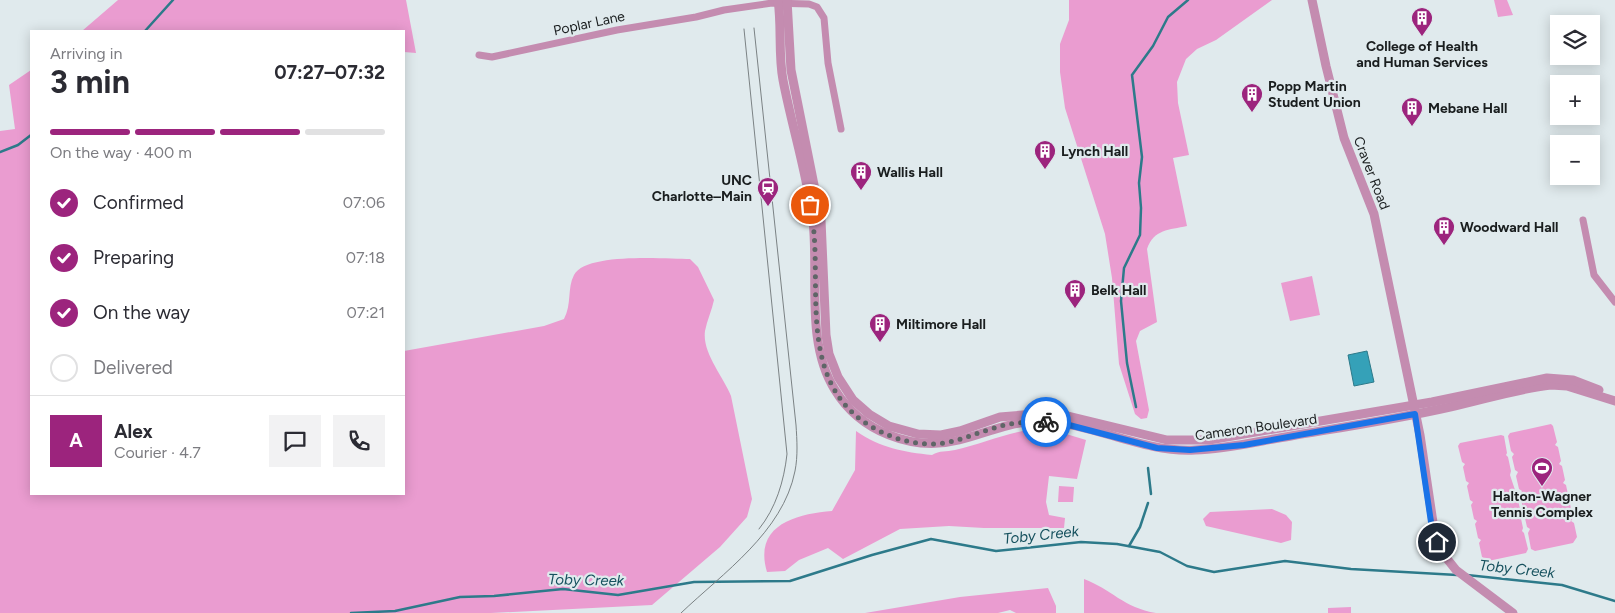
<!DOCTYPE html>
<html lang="en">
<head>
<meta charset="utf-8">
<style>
  :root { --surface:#fff; --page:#f2f2f3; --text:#2b2b33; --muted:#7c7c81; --line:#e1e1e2; --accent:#9c247d }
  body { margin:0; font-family:Figtree,sans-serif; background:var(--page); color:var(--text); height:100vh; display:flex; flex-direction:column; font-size:19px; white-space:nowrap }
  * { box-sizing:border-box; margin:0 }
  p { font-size:16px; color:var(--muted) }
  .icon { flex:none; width:28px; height:28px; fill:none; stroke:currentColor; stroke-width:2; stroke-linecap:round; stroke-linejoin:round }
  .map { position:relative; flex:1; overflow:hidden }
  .drawer { position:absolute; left:30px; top:30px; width:375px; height:465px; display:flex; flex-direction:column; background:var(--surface); border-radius:0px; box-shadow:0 2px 12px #0003 }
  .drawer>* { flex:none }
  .fabs { position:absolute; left:1550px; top:15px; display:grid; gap:10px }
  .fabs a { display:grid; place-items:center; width:50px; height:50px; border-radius:0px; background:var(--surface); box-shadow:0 2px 12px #0003; font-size:25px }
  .pin { position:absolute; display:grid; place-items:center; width:42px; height:42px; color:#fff; margin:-21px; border:2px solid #fff; border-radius:50%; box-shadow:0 1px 5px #0007 }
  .courier { position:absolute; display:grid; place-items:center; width:50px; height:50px; margin:-25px; border:4px solid #1a73e8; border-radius:50%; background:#fff; color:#222; box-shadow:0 1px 6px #0007 }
  .headline em { font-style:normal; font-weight:700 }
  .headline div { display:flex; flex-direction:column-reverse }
  .headline { display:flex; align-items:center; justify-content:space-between; height:85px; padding:0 20px }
  h1 { font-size:32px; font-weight:700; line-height:38px }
  .bar { display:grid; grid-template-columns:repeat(4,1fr); gap:8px 5px; align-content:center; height:60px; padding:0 20px }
  .bar i { height:6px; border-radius:4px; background:var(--line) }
  .bar .on { background:var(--accent) }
  .bar p { grid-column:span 4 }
  .line { display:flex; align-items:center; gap:12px; padding:0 20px; border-top:1px solid var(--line) }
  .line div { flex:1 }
  .round { display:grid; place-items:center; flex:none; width:52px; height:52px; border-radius:0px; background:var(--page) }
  ol { padding:0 20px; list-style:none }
  li { display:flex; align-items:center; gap:15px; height:55px }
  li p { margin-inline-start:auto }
  li .icon { padding:5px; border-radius:50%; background:var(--accent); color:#fff; stroke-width:4 }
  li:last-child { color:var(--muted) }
  li i { width:28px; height:28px; border:2px solid var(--line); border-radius:50% }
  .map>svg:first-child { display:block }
  .green { fill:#ea9cd0 }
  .water { fill:#35a1b8; stroke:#2d7a8a }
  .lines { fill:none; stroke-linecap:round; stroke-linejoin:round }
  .stream { stroke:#2d7a8a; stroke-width:2.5 }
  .minor { stroke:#c48cb0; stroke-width:7 }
  .tertiary { stroke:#c48cb0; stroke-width:9 }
  .tram { stroke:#7b8284; stroke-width:1 }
  .done { stroke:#5f6567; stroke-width:5; stroke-dasharray:0 9 }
  .route { stroke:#1a73e8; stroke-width:6 }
  .labels { text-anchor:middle; stroke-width:4.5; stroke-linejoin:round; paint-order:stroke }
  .street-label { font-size:14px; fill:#1a1e1f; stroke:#e0eaed }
  .poi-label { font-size:14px; font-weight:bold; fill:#1a1e1f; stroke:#e0eaed; text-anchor:start }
  .water-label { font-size:15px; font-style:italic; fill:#16515e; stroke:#e0eaed }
</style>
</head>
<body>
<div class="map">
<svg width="1615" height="613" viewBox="0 0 1615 613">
  <rect width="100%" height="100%" fill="#e0eaed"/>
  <!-- green -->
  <g class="green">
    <polygon points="118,0 406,0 416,53 404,52 404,31 82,31"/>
    <path d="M1069,0H1272L1216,40L1197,49L1186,59L1177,82L1178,103L1189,155L1173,158L1187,226C1169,230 1154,229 1147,249L1157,322L1140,331L1136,341L1149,410L1147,418L1141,419L1135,414L1119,364L1112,278L1105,234L1065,108L1060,72V44L1069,20Z"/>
    <polygon points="1494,0 1507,0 1513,15 1498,17"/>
    <path d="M31,70V494H404V351L544,326L564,319C572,304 567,288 574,275C586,252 667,259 690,259L698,267L714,300C712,310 707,320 705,331C702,353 723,376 731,396L752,499L747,517L720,547L652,605L491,613H0V131L15,129L9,85Z"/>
    <polygon points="1312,276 1320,315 1290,321 1281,283"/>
    <polygon points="1551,424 1553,426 1557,442 1555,445 1558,447 1561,461 1559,464 1562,466 1565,480 1563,483 1566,485 1569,499 1567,502 1570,504 1573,518 1571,521 1574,523 1577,537 1573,543 1535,551 1531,549 1528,533 1530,529 1527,527 1524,514 1526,511 1523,508 1520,495 1522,491 1519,489 1516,476 1518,472 1515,470 1512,457 1514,454 1511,451 1508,436 1510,433"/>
    <path d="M1034,429L1053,430L1086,440L1077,479L1049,476L1046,502L1049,515L1065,518L1064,528H984L949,526L900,529L843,559L828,548L799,560L785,571L767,572C753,525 796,514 832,511L855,470L856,431C880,448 904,452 932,455C940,450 946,452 955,450C982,444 1006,433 1034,429Z"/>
    <polygon points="1501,435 1504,436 1507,453 1506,455 1508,457 1511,471 1510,475 1515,490 1514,494 1517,495 1520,509 1518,512 1520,514 1523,528 1522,531 1524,533 1528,549 1526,553 1488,561 1482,557 1479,543 1481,540 1478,538 1475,524 1477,521 1474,519 1471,505 1473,502 1470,500 1467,486 1469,483 1466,481 1463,467 1465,464 1462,462 1458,446 1460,443"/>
    <polygon points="1059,486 1074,487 1073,502 1058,502"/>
    <polygon points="1272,509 1286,515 1292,522 1291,540 1281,543 1206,526 1203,519 1210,512"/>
    <path d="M1084,579C1111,589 1124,608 1156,613H1084Z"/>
    <polygon points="1048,588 1056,606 1056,613 1016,613 1010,610 998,613 865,613 960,597"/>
    <polygon points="1351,607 1351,613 1328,613 1328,608"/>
  </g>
  <!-- water -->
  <polygon class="water" points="1367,351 1374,382 1354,386 1348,355"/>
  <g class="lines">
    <!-- stream -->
    <g class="stream">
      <polyline points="145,31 173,0"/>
      <polyline points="0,152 18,145 31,135"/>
      <polyline points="1136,407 1127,363 1121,301 1124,268 1140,235 1141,208 1139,183 1142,157 1132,75 1153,46 1168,17 1188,0"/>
      <polyline points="1148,468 1151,494"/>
      <polyline points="1129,546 1140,527 1148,503"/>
      <polyline points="1467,575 1562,585 1615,601"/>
      <polyline points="351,613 395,611 460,597 494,596 563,589 618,595 694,582 790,581 872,555 931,539 996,551 1081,542 1117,544 1160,552 1187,566 1214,572 1285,561 1351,569 1457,575"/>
    </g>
    <!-- minor -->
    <g class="minor">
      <polyline points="479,55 492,57 617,30 696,17 724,10 772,3 809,4 817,7 824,18 828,63 841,129"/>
      <polyline points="1583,220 1594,275 1615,302"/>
    </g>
    <!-- tertiary -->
    <g class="tertiary">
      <path d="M778,0C782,27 778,54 783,80C792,127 807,173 813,221C819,274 805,343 835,390C860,431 912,452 959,440C986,433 1009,422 1037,421C1091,421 1140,453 1195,450C1227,449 1259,441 1291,436C1344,427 1397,419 1450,407C1483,400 1516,389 1551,385L1567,386L1615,401"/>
      <polyline points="787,0 791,70 821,220 826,335 829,354 838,377 853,400 869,414 889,426 918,434 941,435 960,431 1000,417 1046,413 1068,416 1167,440 1209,440 1432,402 1547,378 1573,380 1599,390"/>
      <polyline points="1312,0 1326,66 1344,138 1374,214 1420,435 1435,536 1444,555 1456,570 1513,613"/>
    </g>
    <!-- tram -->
    <g class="tram">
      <path d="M744,29L787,454C784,481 776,508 759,529"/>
      <path d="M681,613C723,573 783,532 795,471C798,456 797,440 796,425L754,28"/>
    </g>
  </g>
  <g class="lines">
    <!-- done -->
    <path class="done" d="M810,205C826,277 793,375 867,424C886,436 908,444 931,444C954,444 973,434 994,428C1010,423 1029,421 1046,422"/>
    <!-- route -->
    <polyline class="route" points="1046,422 1069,425 1157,448 1190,450 1244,445 1415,414 1431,522 1437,542"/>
  </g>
  <!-- icons -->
  <defs>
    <g id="building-pin" transform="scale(1.125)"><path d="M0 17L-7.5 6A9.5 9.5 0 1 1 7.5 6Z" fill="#9c247d" stroke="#e0eaed"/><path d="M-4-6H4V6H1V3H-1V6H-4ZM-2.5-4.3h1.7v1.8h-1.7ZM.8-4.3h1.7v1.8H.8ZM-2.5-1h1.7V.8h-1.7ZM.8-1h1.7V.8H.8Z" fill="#fff"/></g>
    <g id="station-pin" transform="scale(1.125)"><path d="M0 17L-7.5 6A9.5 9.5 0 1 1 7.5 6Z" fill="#9c247d" stroke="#e0eaed"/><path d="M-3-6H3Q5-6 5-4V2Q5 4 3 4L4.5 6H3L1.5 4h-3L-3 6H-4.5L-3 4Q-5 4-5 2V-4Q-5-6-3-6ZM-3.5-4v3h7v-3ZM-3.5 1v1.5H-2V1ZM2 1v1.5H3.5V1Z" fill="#fff"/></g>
    <g id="stadium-pin" transform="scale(1.125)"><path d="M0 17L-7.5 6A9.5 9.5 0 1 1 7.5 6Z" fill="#9c247d" stroke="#e0eaed"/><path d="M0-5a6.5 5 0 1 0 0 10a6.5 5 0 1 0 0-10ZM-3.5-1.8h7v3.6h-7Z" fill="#fff"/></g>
  </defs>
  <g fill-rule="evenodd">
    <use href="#building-pin" x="1422" y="18"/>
    <use href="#building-pin" x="1252" y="94"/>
    <use href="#building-pin" x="1412" y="108"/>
    <use href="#building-pin" x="1045" y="151"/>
    <use href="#building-pin" x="861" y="172"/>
    <use href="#station-pin" x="768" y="188"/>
    <use href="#building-pin" x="1444" y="227"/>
    <use href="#building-pin" x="1075" y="290"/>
    <use href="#building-pin" x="880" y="324"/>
    <use href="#stadium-pin" x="1542" y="468"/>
  </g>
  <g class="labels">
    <!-- street labels -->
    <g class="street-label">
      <text transform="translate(589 23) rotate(-12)" y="5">Poplar Lane</text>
      <text transform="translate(1372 173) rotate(69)" y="5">Craver Road</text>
      <text transform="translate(1256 427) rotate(-8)" y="5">Cameron Boulevard</text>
    </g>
    <!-- poi labels -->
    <g class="poi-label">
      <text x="1422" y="51" text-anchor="middle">College of Health<tspan x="1422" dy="16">and Human Services</tspan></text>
      <text x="1268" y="91">Popp Martin<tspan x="1268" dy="16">Student Union</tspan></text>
      <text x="1428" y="113">Mebane Hall</text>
      <text x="1061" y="156">Lynch Hall</text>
      <text x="877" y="177">Wallis Hall</text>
      <text x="752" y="185" text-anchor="end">UNC<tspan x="752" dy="16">Charlotte–Main</tspan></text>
      <text x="1460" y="232">Woodward Hall</text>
      <text x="1091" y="295">Belk Hall</text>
      <text x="896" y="329">Miltimore Hall</text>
      <text x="1542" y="501" text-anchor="middle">Halton-Wagner<tspan x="1542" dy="16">Tennis Complex</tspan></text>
    </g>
    <!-- water labels -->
    <g class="water-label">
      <text transform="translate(1041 535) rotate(-6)" y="5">Toby Creek</text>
      <text transform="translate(1517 569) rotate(6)" y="5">Toby Creek</text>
      <text transform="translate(586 580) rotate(1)" y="5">Toby Creek</text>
    </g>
  </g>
</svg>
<div class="fabs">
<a><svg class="icon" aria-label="layers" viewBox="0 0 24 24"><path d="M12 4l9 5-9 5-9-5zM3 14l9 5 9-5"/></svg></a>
<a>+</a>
<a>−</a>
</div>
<div class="pin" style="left:810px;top:205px;background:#ea580c"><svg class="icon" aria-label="bag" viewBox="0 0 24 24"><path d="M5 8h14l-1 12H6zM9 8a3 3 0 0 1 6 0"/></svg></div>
<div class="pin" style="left:1437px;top:542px;background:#1f2937"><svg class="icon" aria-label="home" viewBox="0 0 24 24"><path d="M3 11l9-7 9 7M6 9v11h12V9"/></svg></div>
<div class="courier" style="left:1046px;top:422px"><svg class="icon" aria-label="bike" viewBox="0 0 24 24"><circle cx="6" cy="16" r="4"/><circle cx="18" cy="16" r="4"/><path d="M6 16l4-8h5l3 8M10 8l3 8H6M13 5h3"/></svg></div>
<section class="drawer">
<div class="headline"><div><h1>3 min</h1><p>Arriving in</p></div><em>07:27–07:32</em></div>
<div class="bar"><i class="on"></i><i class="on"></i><i class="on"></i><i></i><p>On the way · 400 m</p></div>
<ol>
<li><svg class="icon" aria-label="check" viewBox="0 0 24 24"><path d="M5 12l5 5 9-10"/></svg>Confirmed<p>07:06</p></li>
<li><svg class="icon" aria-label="check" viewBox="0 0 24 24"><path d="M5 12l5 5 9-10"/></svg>Preparing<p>07:18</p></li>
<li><svg class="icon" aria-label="check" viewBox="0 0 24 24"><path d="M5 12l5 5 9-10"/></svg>On the way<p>07:21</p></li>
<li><i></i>Delivered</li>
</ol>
<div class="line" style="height:90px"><b class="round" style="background:var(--accent);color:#fff">A</b><div><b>Alex</b><p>Courier · 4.7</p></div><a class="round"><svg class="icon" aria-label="chat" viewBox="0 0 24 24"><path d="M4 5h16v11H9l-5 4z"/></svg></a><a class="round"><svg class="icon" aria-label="phone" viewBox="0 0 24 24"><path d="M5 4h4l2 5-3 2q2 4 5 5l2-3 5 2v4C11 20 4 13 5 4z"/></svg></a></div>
</section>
</div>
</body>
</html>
